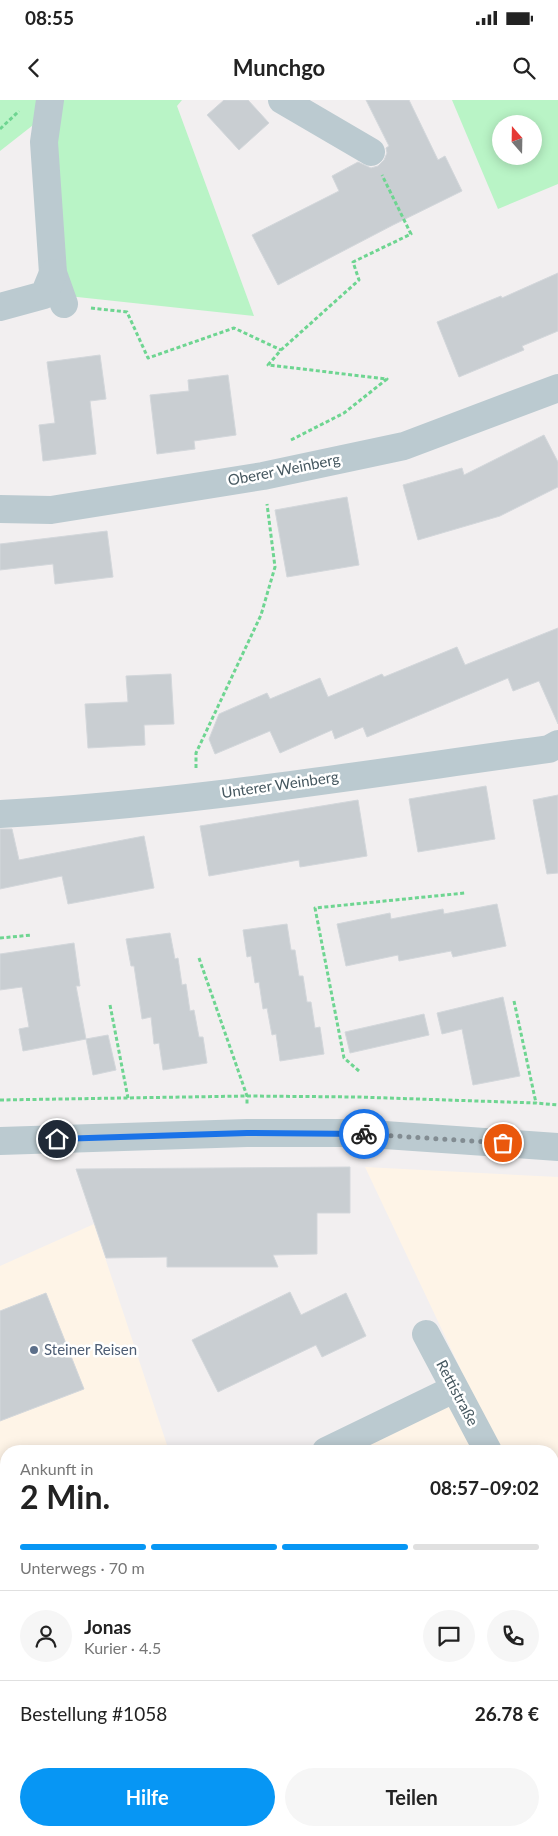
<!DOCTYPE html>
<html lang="de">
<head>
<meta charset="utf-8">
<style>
  :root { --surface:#fff; --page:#f6f6f6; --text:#222; --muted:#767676; --line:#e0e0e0; --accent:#0796f4 }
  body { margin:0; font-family:Lato,sans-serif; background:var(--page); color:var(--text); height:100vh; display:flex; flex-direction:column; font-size:19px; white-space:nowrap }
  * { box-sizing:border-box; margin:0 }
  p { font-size:16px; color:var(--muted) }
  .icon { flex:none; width:28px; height:28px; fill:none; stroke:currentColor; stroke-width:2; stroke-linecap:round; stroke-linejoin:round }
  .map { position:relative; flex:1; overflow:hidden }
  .details { position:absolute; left:0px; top:1345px; width:559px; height:391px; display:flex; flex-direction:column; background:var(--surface); border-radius:20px 20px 0 0; box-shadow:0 2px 12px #0003 }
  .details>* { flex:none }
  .needle { width:32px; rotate:340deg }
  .fabs { position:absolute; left:492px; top:15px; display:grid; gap:10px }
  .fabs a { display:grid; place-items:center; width:50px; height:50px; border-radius:50%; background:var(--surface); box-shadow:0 2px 12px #0003; font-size:25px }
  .pin { position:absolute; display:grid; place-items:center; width:42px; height:42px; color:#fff; margin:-21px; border:2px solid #fff; border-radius:50%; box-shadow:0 1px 5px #0007 }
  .courier { position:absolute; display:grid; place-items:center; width:50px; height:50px; margin:-25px; border:4px solid #1a73e8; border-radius:50%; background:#fff; color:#222; box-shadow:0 1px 6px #0007 }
  .headline em { font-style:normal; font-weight:700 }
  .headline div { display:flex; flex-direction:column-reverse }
  .headline { display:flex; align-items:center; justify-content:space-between; height:85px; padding:0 20px }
  h1 { font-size:32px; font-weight:700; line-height:38px }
  .bar { display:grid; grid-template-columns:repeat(4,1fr); gap:8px 5px; align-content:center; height:60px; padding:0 20px }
  .bar i { height:6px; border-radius:4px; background:var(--line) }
  .bar .current { background:var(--accent) }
  .bar p { grid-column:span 4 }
  .line { display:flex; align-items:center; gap:12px; padding:0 20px; border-top:1px solid var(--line) }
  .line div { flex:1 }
  .round { display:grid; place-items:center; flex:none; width:52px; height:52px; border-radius:26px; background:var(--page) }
  .button { display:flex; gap:10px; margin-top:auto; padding:10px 20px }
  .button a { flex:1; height:58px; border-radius:30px; background:var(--accent); color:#fff; font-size:20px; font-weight:700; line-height:58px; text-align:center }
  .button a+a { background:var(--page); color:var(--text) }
  .status { display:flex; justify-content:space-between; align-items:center; height:35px; padding:0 25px; background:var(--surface); direction:ltr }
  .status svg { height:14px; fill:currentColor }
  header { display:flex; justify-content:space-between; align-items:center; height:65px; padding:0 20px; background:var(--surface); font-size:22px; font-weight:700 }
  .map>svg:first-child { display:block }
  .commercial { fill:#fef4e7 }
  .green { fill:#b9f4c6; fill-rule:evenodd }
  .building { fill:#c9ced2; stroke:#d3d7db }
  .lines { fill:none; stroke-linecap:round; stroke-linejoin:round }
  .path { stroke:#6ed591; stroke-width:3; stroke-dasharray:4 2.5; stroke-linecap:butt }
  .minor { stroke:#bbcad0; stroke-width:28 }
  .done { stroke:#828c92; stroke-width:5; stroke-dasharray:0 9 }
  .route { stroke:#1a73e8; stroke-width:6 }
  .service-dot { fill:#5c6f8a; stroke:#fff; stroke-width:2 }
  .labels { text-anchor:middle; stroke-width:5; stroke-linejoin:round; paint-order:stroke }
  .street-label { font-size:15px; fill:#45575f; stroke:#fff }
  .service-label { font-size:15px; fill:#4e5e75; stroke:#fff; text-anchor:start }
</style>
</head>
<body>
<div class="status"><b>08:55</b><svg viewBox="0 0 49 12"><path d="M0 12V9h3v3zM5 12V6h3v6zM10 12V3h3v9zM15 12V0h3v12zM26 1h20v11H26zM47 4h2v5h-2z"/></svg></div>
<header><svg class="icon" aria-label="back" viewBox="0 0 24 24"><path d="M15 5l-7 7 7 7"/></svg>Munchgo<svg class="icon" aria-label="search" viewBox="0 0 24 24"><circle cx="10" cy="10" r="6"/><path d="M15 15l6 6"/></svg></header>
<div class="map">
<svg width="558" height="1736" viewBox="0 0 558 1736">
  <rect width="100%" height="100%" fill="#f2eff0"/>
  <!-- commercial -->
  <g class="commercial">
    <polygon points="365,1067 558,1077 558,1592 553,1595 552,1351 304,1351 461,1270"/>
    <polygon points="94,1124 169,1351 6,1351 6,1730 306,1730 295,1736 0,1736 0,1166"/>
  </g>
  <!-- green -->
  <g class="green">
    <polygon points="0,0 182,0 177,6 254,216 68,196 37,22 0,51"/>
    <path d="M452,0H558V84L498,109ZM501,24H534V56H501Z"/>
  </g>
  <!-- building -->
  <g class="building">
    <polygon points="224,0 248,0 269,23 239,50 207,15"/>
    <polygon points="366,0 409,0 438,60 445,56 462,91 393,125 278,185 252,135 339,91 332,76 358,62 371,68 378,66 384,60 387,53 386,48 389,46"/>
    <polygon points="558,173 558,231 522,246 524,250 459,277 437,222 501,196 502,198"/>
    <polygon points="100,255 106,299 90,301 96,354 43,361 39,325 55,323 47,262"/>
    <polygon points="228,275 236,335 194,341 195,349 157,354 150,295 189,291 188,280"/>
    <polygon points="544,335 558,362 558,387 500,416 418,440 403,385 462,368 464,375"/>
    <polygon points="347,397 359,465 287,477 275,410"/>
    <polygon points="107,431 113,477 55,484 53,464 0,470 0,444"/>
    <polygon points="558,528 558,624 539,581 513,591 508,578 367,637 363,627 335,639 332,630 280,653 270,631 215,654 209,639 219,614 267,593 270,599 320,578 328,597 382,574 384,577 457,547 465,565"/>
    <polygon points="171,574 174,624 144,625 145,645 88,648 85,604 128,602 126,576"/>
    <polygon points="486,686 495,739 418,752 409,699"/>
    <polygon points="558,695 558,773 547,774 533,700"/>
    <polygon points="358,700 367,756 300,767 299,760 209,776 200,726"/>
    <polygon points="0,729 12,729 19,760 144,736 154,788 68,804 62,776 0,789"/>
    <polygon points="497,804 506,846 453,857 451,851 399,861 398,855 346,866 337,824 390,813 391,819 443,809 444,814"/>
    <polygon points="287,824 291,850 295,850 299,876 303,876 307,902 311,902 315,928 320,927 324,954 280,961 276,934 272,935 267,908 263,909 259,882 255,883 251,856 247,857 243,830"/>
    <polygon points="170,833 175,859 178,858 182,885 186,884 190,911 194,910 199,937 203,937 207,963 163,970 159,943 154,944 151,917 142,919 134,866 131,866 126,839"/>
    <polygon points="74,843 80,886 76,886 86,939 23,951 19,929 29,927 22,887 0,890 0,854"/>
    <polygon points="503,897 520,976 473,985 462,929 442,934 437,913"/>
    <polygon points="424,914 429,935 350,953 345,932"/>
    <polygon points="108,935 116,970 93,975 86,939"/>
    <polygon points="350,1067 350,1113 317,1113 317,1154 273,1155 278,1167 167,1167 167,1157 106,1158 76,1069"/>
    <polygon points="290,1192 301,1215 346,1193 366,1236 322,1257 316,1245 218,1292 192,1240"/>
    <polygon points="46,1193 84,1289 0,1321 0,1211"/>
  </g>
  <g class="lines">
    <!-- path -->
    <g class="path">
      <polyline points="0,29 19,11"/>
      <polyline points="91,208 127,212 148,258 234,228 281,250"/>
      <polyline points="291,340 344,313 387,279 268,265 281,250 359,180 353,162 411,134 382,75"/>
      <polyline points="196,668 196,653 261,515 275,467 267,404"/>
      <polyline points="0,838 32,835"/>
      <polyline points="199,858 247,996 247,1005"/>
      <polyline points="514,901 536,1003"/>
      <polyline points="110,905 128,998"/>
      <polyline points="359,971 344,958 315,808 465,793"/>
      <polyline points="0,1000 247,996 358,997 536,1003 558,1005"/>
      <polyline points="231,1730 234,1736"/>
    </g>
    <!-- minor -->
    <g class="minor">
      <polyline points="50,0 44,42 53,173 64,204"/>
      <polyline points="282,0 371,52"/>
      <polyline points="0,207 44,195 53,173"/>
      <polyline points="0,409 51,410 263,376 404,346 558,288"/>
      <path d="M0,714C184,704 366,674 549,649L558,644"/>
      <polyline points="0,1041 247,1033 356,1033 558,1047"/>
      <polyline points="426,1234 488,1351"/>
      <polyline points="326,1351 454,1289"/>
      <polyline points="552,1468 558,1478"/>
      <polyline points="552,1625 558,1622"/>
      <polyline points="350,1736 362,1730"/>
    </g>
  </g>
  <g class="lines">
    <!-- done -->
    <polyline class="done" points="364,1034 503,1043"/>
    <!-- route -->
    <polyline class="route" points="57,1039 247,1033 364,1034"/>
  </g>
  <!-- markers -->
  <circle class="service-dot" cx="34" cy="1250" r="5"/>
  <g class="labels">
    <!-- street labels -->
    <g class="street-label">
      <text transform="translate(284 370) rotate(-11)" y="5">Oberer Weinberg</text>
      <text transform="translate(280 685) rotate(-8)" y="5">Unterer Weinberg</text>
      <text transform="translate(457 1293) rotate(62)" y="5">Rettistraße</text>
    </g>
    <!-- service labels -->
    <g class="service-label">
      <text x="44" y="1255">Steiner Reisen</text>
    </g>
  </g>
</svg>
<div class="fabs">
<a><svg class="needle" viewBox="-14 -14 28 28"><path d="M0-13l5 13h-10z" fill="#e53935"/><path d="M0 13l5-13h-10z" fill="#767676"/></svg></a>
</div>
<div class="pin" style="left:503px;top:1043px;background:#ea580c"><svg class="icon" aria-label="bag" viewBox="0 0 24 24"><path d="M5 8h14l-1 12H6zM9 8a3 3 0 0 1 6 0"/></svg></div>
<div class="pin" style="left:57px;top:1039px;background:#1f2937"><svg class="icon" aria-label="home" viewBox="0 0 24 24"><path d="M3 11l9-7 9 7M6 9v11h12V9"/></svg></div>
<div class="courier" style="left:364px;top:1034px"><svg class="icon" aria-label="bike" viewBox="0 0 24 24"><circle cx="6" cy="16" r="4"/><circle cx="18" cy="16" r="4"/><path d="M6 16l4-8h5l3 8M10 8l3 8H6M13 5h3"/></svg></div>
<section class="details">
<div class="headline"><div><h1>2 Min.</h1><p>Ankunft in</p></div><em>08:57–09:02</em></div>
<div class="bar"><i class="current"></i><i class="current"></i><i class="current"></i><i></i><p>Unterwegs · 70 m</p></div>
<div class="line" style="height:90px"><a class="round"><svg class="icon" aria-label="person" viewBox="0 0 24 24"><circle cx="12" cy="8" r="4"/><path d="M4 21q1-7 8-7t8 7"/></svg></a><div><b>Jonas</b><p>Kurier · 4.5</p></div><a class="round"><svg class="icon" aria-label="chat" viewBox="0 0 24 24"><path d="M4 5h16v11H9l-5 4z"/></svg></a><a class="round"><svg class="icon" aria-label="phone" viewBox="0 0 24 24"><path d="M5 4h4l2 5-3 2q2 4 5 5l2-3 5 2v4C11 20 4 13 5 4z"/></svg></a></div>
<div class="line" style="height:65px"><div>Bestellung #1058</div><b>26.78 €</b></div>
<div class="button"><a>Hilfe</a><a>Teilen</a></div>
</section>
</div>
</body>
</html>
